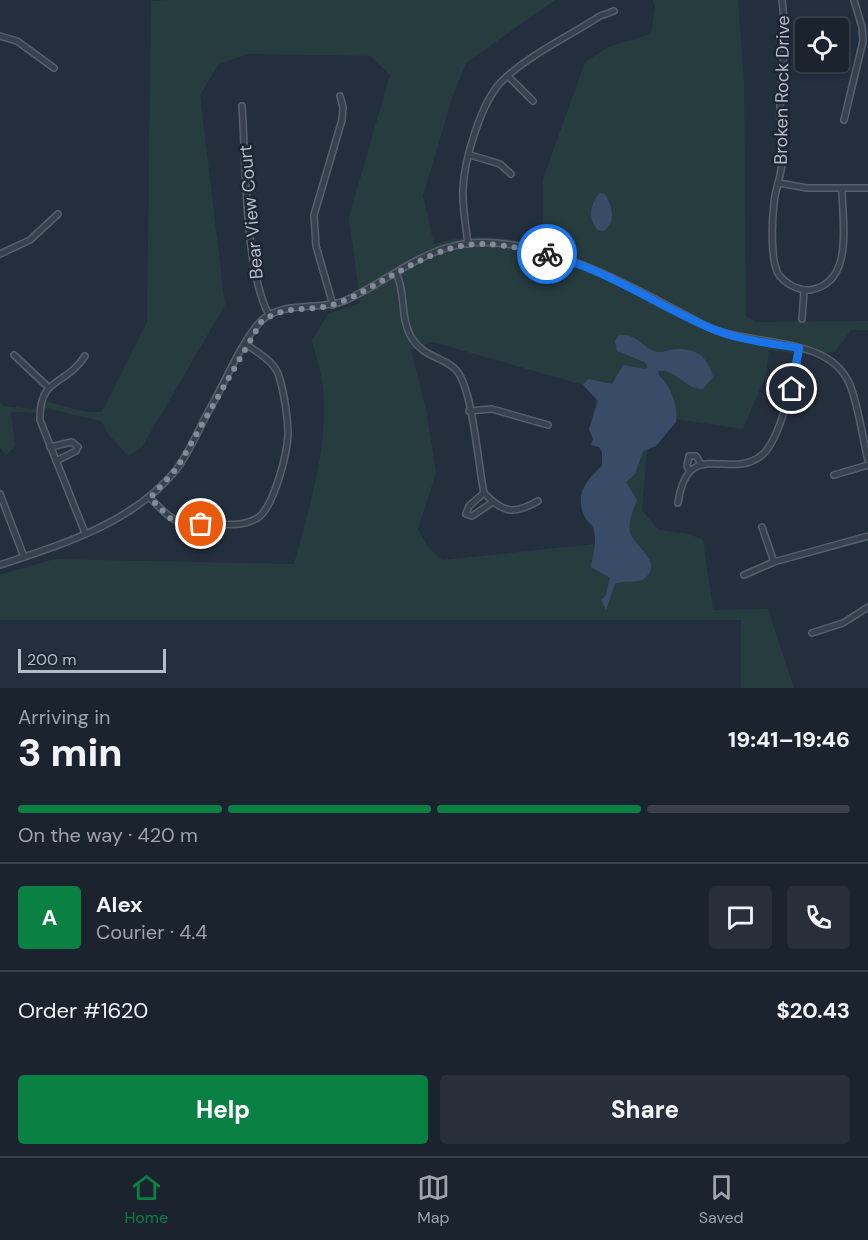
<!DOCTYPE html>
<html lang="en">
<head>
<meta charset="utf-8">
<style>
  :root { --surface:#1b232e; --page:#282f3a; --text:#f1f3f6; --muted:#a0a4aa; --line:#39404a; --accent:#0b8043 }
  body { margin:0; font-family:"DM Sans",sans-serif; background:var(--page); color:var(--text); height:100vh; display:flex; flex-direction:column; font-size:22px; white-space:nowrap }
  * { box-sizing:border-box; margin:0 }
  p { font-size:20px; color:var(--muted) }
  .icon { flex:none; width:33px; height:33px; fill:none; stroke:currentColor; stroke-width:2; stroke-linecap:round; stroke-linejoin:round }
  .map { position:relative; height:688px; overflow:hidden }
  .side { display:flex; flex-direction:column; background:var(--surface); flex:1 }
  .side>* { flex:none }
  .controls { position:absolute; left:795px; top:18px; display:grid; gap:12px }
  .controls a { display:grid; place-items:center; width:54px; height:54px; border-radius:6px; background:var(--surface); box-shadow:0 3px 9px #0003,0 0 0 2px var(--line); font-size:30px }
  .scale { position:absolute; left:18px; bottom:15px; width:148px; box-sizing:border-box; padding-left:6px; border:3px solid #b4bcc9; border-top:0; font-size:16px; line-height:21px; white-space:nowrap; color:#b4bcc9; -webkit-text-stroke:4px #1d2633; paint-order:stroke }
  .pin { position:absolute; display:grid; place-items:center; width:51px; height:51px; color:#fff; margin:-26px; border:3px solid #fff; border-radius:50%; box-shadow:0 2px 6px #0007 }
  .courier { position:absolute; display:grid; place-items:center; width:60px; height:60px; margin:-30px; border:4px solid #1a73e8; border-radius:50%; background:#fff; color:#222; box-shadow:0 2px 8px #0007 }
  .headline em { font-style:normal; font-weight:800 }
  .headline div { display:flex; flex-direction:column-reverse }
  .headline { display:flex; align-items:center; justify-content:space-between; height:102px; padding:0 18px }
  h1 { font-size:39px; font-weight:800; line-height:45px }
  .bar { display:grid; grid-template-columns:repeat(4,1fr); gap:9px 6px; align-content:center; height:72px; padding:0 18px }
  .bar i { height:8px; border-radius:4px; background:var(--line) }
  .bar .selected { background:var(--accent) }
  .bar p { grid-column:span 4 }
  .line { display:flex; align-items:center; gap:15px; padding:0 18px; border-top:2px solid var(--line) }
  .line div { flex:1 }
  .round { display:grid; place-items:center; flex:none; width:63px; height:63px; border-radius:6px; background:var(--page) }
  .cta { display:flex; gap:12px; margin-top:auto; padding:12px 18px }
  .cta a { flex:1; height:69px; border-radius:6px; background:var(--accent); color:#fff; font-size:24px; font-weight:800; line-height:69px; text-align:center }
  .cta a+a { background:var(--page); color:var(--text) }
  .tab-bar { display:flex; justify-content:space-around; align-items:center; height:84px; border-top:2px solid var(--line); background:var(--surface); font-size:16px; color:var(--muted) }
  .tab-bar a { display:grid; justify-items:center; gap:3px }
  .tab-bar .selected { color:var(--accent) }
  .map>svg:first-child { display:block }
  .green { fill:#263c3f; fill-rule:evenodd }
  .water { fill:#394c67 }
  .lines { fill:none; stroke-linecap:round; stroke-linejoin:round }
  .street-casing { stroke:#565f6c; stroke-width:8 }
  .street { stroke:#38414e; stroke-width:5 }
  .done { stroke:#828b98; stroke-width:6; stroke-dasharray:0 10.8 }
  .route { stroke:#1a73e8; stroke-width:8 }
  .labels { text-anchor:middle; stroke-width:5; stroke-linejoin:round; paint-order:stroke }
  .street-label { font-size:18px; fill:#b4bcc9; stroke:#1d2633 }
</style>
</head>
<body>
<div class="map">
<svg width="868" height="688" viewBox="0 0 868 688">
  <rect width="100%" height="100%" fill="#242f3e"/>
  <!-- green -->
  <path class="green" d="M168,0H555L466,63L452,98L423,196L434,244C472,233 504,237 543,246V179L585,62L608,47L651,34L655,8L653,0H738L744,79L746,316L755,322L868,321V330H851L835,352L810,355L769,350L766,375L743,429L675,419L647,452L642,510L659,530L689,534L703,540L713,610L768,609L794,688H741V620H0V575L54,559L294,564C309,508 331,440 322,381C320,367 315,354 312,340L328,314L360,303L349,217L390,75L370,56L247,54L219,64L200,95L225,305L142,447L128,456L109,435L101,421L45,408L35,413L11,412L15,446L6,455L0,448V401L4,406L34,409L48,402L86,412H102L147,322L151,1ZM433,342L583,385L597,397L589,429L593,439L591,445L599,447L602,452V465C587,479 575,493 583,514C589,529 594,521 595,544L442,560L427,546L418,529L436,473L427,414L411,350Z"/>
  <!-- water -->
  <g class="water">
    <path d="M600,193L605,194C612,207 617,220 604,231L598,230C588,219 589,205 600,193Z"/>
    <path d="M619,335C637,333 642,348 657,352C663,353 670,349 676,349C696,348 709,358 713,377L703,389C686,390 675,368 658,371L659,376C670,383 679,409 676,422L656,446L643,451L635,474L626,482L637,500C633,510 628,522 630,532C633,546 663,561 646,577C639,584 624,580 615,584L606,610L601,600L605,597L610,578L591,567C593,554 597,544 594,530C593,523 586,521 584,515C575,493 587,480 602,466V452L599,447L591,445L593,439L589,429L598,401L583,385L588,379L612,384L623,365L646,369L647,365L644,362L617,351L615,341Z"/>
  </g>
  <g class="lines">
    <!-- street casing -->
    <g class="street-casing">
      <g id="street">
        <path d="M782,0C787,37 782,72 780,109C779,127 783,145 782,163C781,177 775,190 774,203C772,220 770,262 779,275C786,284 799,291 810,290C855,283 842,221 842,188"/>
        <polyline points="0,36 17,41 54,68"/>
        <polyline points="508,76 533,101"/>
        <path d="M242,106C246,162 244,268 269,315"/>
        <polyline points="844,120 863,41 862,27 854,0"/>
        <polyline points="470,155 500,164 511,174"/>
        <polyline points="779,183 807,188 868,188"/>
        <path d="M468,244C466,226 462,207 463,189C464,160 481,103 501,82C528,55 568,37 600,16L614,11"/>
        <polyline points="0,254 30,240 58,214"/>
        <path d="M396,273C406,293 400,316 410,335C423,359 445,356 457,371C473,391 478,465 484,493C503,513 514,515 538,501"/>
        <polyline points="333,305 316,246 314,215 342,120 343,107 340,96"/>
        <polyline points="802,319 804,291"/>
        <polyline points="14,355 48,387"/>
        <polyline points="469,411 492,409 548,425"/>
        <polyline points="50,447 72,442 78,447 76,451 56,461"/>
        <polyline points="690,471 687,466 689,456 696,456 701,464"/>
        <polyline points="834,475 868,465"/>
        <polyline points="484,493 469,506 466,514 472,516 493,502"/>
        <polyline points="0,494 24,557"/>
        <path d="M150,498C177,525 176,524 214,524C229,525 246,526 259,517C274,505 287,455 288,435C288,418 284,393 279,376C274,361 258,353 246,344"/>
        <path d="M678,503C688,435 730,482 762,455C782,438 794,374 799,348"/>
        <polyline points="762,527 774,562"/>
        <path d="M85,533L40,420C39,376 65,387 85,356"/>
        <path d="M0,565C63,544 133,523 176,470C189,453 198,431 208,412C223,387 241,342 260,322C281,300 318,311 344,301C379,286 410,259 446,248C525,223 636,289 704,325C748,348 829,333 850,385C859,408 862,436 868,460"/>
        <polyline points="744,575 774,562 868,536"/>
        <polyline points="812,633 843,623 868,607"/>
      </g>
    </g>
    <!-- street -->
    <use href="#street" class="street"/>
  </g>
  <g class="lines">
    <!-- done -->
    <path class="done" d="M201,524L174,522L150,498L177,468L261,322C287,303 308,313 335,304C354,298 372,286 389,277C456,240 473,237 547,254"/>
    <!-- route -->
    <path class="route" d="M547,254C609,271 653,303 710,328C738,340 769,343 799,348L792,389"/>
  </g>
  <g class="labels">
    <!-- street labels -->
    <g class="street-label">
      <text transform="translate(782 90) rotate(-89)" y="6">Broken Rock Drive</text>
      <text transform="translate(251 212) rotate(-95)" y="6">Bear View Court</text>
    </g>
  </g>
</svg>
<div class="controls">
<a><svg class="icon" aria-label="locate" viewBox="0 0 24 24"><circle cx="12" cy="12" r="6"/><path d="M12 2v4M12 18v4M2 12h4M18 12h4"/></svg></a>
</div>
<div class="scale">200 m</div>
<div class="pin" style="left:201px;top:524px;background:#ea580c"><svg class="icon" aria-label="bag" viewBox="0 0 24 24"><path d="M5 8h14l-1 12H6zM9 8a3 3 0 0 1 6 0"/></svg></div>
<div class="pin" style="left:792px;top:389px;background:#1f2937"><svg class="icon" aria-label="home" viewBox="0 0 24 24"><path d="M3 11l9-7 9 7M6 9v11h12V9"/></svg></div>
<div class="courier" style="left:547px;top:254px"><svg class="icon" aria-label="bike" viewBox="0 0 24 24"><circle cx="6" cy="16" r="4"/><circle cx="18" cy="16" r="4"/><path d="M6 16l4-8h5l3 8M10 8l3 8H6M13 5h3"/></svg></div>
</div>
<section class="side">
<div class="headline"><div><h1>3 min</h1><p>Arriving in</p></div><em>19:41–19:46</em></div>
<div class="bar"><i class="selected"></i><i class="selected"></i><i class="selected"></i><i></i><p>On the way · 420 m</p></div>
<div class="line" style="height:108px"><b class="round" style="background:var(--accent);color:#fff">A</b><div><b>Alex</b><p>Courier · 4.4</p></div><a class="round"><svg class="icon" aria-label="chat" viewBox="0 0 24 24"><path d="M4 5h16v11H9l-5 4z"/></svg></a><a class="round"><svg class="icon" aria-label="phone" viewBox="0 0 24 24"><path d="M5 4h4l2 5-3 2q2 4 5 5l2-3 5 2v4C11 20 4 13 5 4z"/></svg></a></div>
<div class="line" style="height:78px"><div>Order #1620</div><b>$20.43</b></div>
<div class="cta"><a>Help</a><a>Share</a></div>
</section>
<nav class="tab-bar">
<a class="selected"><svg class="icon" aria-label="home" viewBox="0 0 24 24"><path d="M3 11l9-7 9 7M6 9v11h12V9"/></svg>Home</a>
<a><svg class="icon" aria-label="map" viewBox="0 0 24 24"><path d="M3 6l6-2 6 2 6-2v14l-6 2-6-2-6 2zM9 4v14M15 6v14"/></svg>Map</a>
<a><svg class="icon" aria-label="saved" viewBox="0 0 24 24"><path d="M7 4h10v16l-5-4-5 4z"/></svg>Saved</a>
</nav>
</body>
</html>
